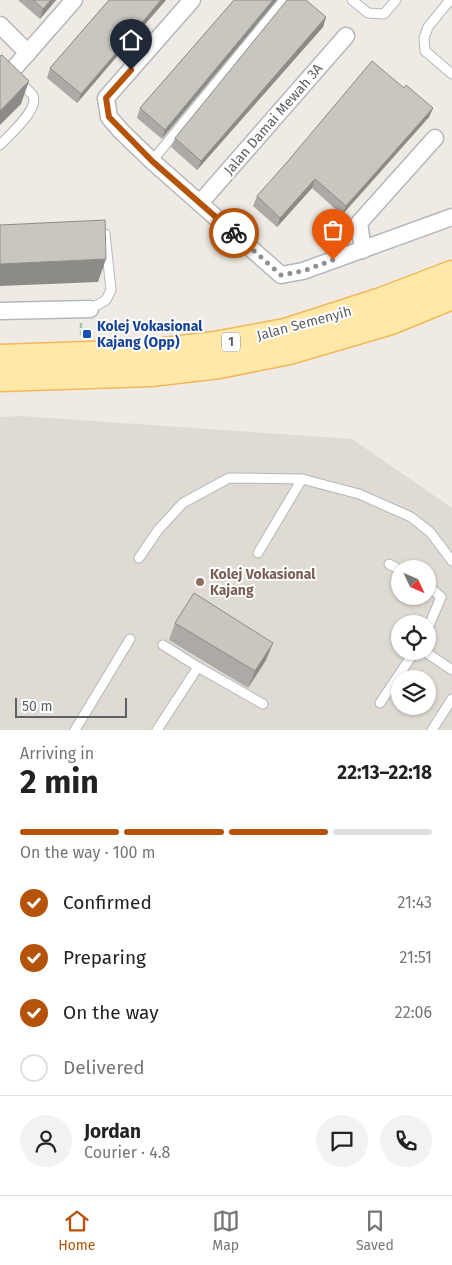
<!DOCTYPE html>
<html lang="en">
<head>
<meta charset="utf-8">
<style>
  :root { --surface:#fff; --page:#f2f2f2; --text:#222; --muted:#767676; --line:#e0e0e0; --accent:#b45309 }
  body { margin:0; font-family:"Fira Sans",sans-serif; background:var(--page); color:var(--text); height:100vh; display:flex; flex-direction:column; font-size:19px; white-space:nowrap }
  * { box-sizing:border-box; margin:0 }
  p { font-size:16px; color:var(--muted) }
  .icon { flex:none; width:28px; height:28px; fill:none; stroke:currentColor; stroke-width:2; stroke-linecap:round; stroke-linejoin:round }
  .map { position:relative; height:730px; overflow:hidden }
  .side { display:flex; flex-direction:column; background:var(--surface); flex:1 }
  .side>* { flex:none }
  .needle { width:32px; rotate:134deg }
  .tools { position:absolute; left:391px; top:560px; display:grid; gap:10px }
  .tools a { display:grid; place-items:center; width:45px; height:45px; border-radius:50%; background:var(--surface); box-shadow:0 1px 4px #0004; font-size:25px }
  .scale { position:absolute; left:15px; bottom:12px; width:112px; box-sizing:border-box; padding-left:5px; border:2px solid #5c6165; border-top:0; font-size:14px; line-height:18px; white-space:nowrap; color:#5c6165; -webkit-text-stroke:4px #fff; paint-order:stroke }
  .pin { position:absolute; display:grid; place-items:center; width:42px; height:42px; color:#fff; margin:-51px -21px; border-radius:50% 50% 50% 0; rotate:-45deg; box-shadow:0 0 5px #0007 }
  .pin .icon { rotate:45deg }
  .courier { position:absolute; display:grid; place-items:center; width:50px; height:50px; margin:-25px; border:4px solid #b45309; border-radius:50%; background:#fff; color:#222; box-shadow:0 1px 6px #0007 }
  .overview em { font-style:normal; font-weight:700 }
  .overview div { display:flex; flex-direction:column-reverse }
  .overview { display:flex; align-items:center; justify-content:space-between; height:85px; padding:0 20px }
  h1 { font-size:32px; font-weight:700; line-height:38px }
  .bar { display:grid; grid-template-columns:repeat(4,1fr); gap:8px 5px; align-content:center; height:60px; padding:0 20px }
  .bar i { height:6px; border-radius:4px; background:var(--line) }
  .bar .current { background:var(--accent) }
  .bar p { grid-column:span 4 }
  .line { display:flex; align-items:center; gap:12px; padding:0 20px; border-top:1px solid var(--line) }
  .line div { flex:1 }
  .round { display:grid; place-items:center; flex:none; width:52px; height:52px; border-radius:26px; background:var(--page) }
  ol { padding:0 20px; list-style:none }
  li { display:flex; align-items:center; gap:15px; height:55px }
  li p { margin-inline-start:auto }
  li .icon { padding:5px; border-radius:50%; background:var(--accent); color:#fff; stroke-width:4 }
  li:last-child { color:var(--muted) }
  li i { width:28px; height:28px; border:2px solid var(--line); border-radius:50% }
  .dock { display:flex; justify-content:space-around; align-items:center; height:70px; border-top:1px solid var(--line); background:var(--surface); font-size:14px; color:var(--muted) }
  .dock a { display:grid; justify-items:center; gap:2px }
  .dock .current { color:var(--accent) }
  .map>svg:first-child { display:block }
  .education { fill:#dfdad2; fill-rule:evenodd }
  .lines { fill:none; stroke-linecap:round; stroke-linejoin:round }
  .lane-casing { stroke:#b4b7bb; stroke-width:11 }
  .street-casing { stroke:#b4b7bb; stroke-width:19 }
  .primary-casing { stroke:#f2b759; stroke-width:29 }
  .path { stroke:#9acaa3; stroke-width:2.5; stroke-dasharray:5 2.5; stroke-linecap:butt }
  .lane { stroke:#fff; stroke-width:9 }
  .street { stroke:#fff; stroke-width:16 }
  .primary { stroke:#ffe8a8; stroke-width:26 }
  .wall { fill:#adaaa5 }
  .shaded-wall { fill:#8d8b86 }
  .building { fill:#c9c6c0; stroke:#8d8b86 }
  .done { stroke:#8f9191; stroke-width:5; stroke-dasharray:0 9 }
  .route { stroke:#b45309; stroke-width:6 }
  .transit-dot { fill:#1a4fb4; stroke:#fff; stroke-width:2 }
  .education-dot { fill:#8d6e63; stroke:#fff; stroke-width:2 }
  .labels { text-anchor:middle; stroke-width:4; stroke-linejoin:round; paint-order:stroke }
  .shield { fill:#fff; stroke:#8d9093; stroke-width:1 }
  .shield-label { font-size:12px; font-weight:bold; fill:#5c6165 }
  .street-label { font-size:14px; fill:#5c6165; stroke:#fff }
  .transit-label { font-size:14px; font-weight:bold; fill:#164399; stroke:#fff; text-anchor:start }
  .education-label { font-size:14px; font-weight:bold; fill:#785e54; stroke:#fff; text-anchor:start }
</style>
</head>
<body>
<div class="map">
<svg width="452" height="730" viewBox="0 0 452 730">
  <rect width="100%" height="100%" fill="#efebe4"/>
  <!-- education -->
  <path class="education" d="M20,416L352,439L452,508V730H0V417ZM400,569H428V596H400ZM400,624H428V651H400ZM400,679H428V706H400Z"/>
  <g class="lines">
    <!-- lane casing -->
    <g class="lane-casing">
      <g id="lane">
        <polyline points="352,0 368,13 384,14 396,0"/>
        <polyline points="450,0 428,27 424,38 425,51 452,74"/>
        <path d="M0,145C9,135 39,110 33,96C30,91 22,85 18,81"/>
        <polyline points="152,161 284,0"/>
        <polyline points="90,309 106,300 111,290 105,234 103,234"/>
        <polyline points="258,553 302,479"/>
        <polyline points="139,558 158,530 183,503 229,478 302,479 359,494 411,517 430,532 452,561"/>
        <polyline points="389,564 400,570"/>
        <polyline points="428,586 441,597 428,628"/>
        <polyline points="163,645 198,667 263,704"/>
        <polyline points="424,651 452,670"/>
        <polyline points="380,703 415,651"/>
        <polyline points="75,730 130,639"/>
        <polyline points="157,730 198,667"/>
        <polyline points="432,730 452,699"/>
      </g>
    </g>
    <!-- street casing -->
    <g class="street-casing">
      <g id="street">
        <polyline points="192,0 106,98 109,117 121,131 152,161 281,275 303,271 452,217"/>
        <polyline points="0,25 28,53"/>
        <polyline points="10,73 74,0"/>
        <polyline points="200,203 346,36"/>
        <polyline points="363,250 359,223 435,138"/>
        <polyline points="0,311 90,309"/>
      </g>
    </g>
    <!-- primary casing -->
    <g class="primary-casing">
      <g id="primary">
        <polyline points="0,358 148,353 215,345 285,332 384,300 452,274"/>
        <polyline points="0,378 151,373 219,365 289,351 391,321 452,296"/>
      </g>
    </g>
    <!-- path -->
    <polyline class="path" points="81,323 81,335"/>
    <!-- lane -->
    <use href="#lane" class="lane"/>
    <!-- street -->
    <use href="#street" class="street"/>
    <!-- primary -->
    <use href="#primary" class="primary"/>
  </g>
  <!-- wall -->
  <g class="wall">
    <polygon points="18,0 56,0 40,19"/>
    <polygon points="109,0 166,0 135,36 135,43 131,52 125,47 77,103 47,78 50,68"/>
    <polygon points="234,0 162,139 137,118 140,108"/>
    <polygon points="326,17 323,27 197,170 171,147 175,138"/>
    <polygon points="404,88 433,108 429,117 342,215 312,188 277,227 253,206 257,196"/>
    <polygon points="175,623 266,660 248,688 169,640"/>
  </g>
  <!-- shaded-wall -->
  <g class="shaded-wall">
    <polygon points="51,0 56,0 40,19 43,9"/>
    <polygon points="161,0 166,0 131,40 135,31"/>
    <polygon points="273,0 277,0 162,139 165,130"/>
    <polygon points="326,17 323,27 197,170 201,161"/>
    <polygon points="129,38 125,47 77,103 81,94"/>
    <polygon points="29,81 21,104 0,125 0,111"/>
    <polygon points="433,108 429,117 342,215 346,206"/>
    <polygon points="315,179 312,188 277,227 280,218"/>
    <polygon points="106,259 98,282 0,286 0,264"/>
    <polygon points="273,643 266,660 248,688 255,671"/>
  </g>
  <!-- building -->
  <g class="building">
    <polygon points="33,0 51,0 43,9"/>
    <polygon points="109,0 161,0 135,31 135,43 129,38 81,94 50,68"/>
    <polygon points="234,0 273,0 165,130 140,108"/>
    <polygon points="287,0 306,0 326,17 201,161 175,138"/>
    <polygon points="2,55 29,81 0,111 0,56"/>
    <polygon points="372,61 404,88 406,85 433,108 346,206 315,179 280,218 257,196 288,161"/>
    <polygon points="105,220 106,259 0,264 0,225"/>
    <polygon points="194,593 273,643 255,671 175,623"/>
  </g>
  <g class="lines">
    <!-- done -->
    <polyline class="done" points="234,233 281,275 303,271 333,260"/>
    <!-- route -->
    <polyline class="route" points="131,70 106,98 109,117 152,161 234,233"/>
  </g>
  <!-- markers -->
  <rect class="transit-dot" x="82" y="329" width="10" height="10" rx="2.5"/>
  <circle class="education-dot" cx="200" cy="582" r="5"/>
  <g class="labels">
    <!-- shield labels -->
    <rect class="shield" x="222" y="332.5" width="18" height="19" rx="4"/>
    <g class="shield-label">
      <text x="231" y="346">1</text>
    </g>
    <!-- street labels -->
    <g class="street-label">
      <text transform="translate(273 119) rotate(-49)" y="5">Jalan Damai Mewah 3A</text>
      <text transform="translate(304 323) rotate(-15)" y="5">Jalan Semenyih</text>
    </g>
    <!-- transit labels -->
    <g class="transit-label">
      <text x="97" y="331">Kolej Vokasional<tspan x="97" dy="16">Kajang (Opp)</tspan></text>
    </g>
    <!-- education labels -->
    <g class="education-label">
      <text x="210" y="579">Kolej Vokasional<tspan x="210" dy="16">Kajang</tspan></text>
    </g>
  </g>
</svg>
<div class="tools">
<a><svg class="needle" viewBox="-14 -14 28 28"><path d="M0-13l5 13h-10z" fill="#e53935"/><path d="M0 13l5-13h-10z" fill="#767676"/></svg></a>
<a><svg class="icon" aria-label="locate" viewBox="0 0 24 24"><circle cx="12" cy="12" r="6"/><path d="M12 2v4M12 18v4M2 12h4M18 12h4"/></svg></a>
<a><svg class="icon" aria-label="layers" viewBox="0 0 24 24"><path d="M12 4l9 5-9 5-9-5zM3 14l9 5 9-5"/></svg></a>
</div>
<div class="scale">50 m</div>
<div class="pin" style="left:333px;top:260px;background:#ea580c"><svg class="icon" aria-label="bag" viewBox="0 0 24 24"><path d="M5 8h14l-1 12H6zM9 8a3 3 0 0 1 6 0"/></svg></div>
<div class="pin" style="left:131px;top:70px;background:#1f2937"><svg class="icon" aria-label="home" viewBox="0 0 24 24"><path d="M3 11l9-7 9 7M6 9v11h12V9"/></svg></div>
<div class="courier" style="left:234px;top:233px"><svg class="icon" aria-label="bike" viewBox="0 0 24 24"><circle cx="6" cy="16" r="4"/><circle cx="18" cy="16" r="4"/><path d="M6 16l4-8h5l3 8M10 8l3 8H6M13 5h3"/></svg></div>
</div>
<section class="side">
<div class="overview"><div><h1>2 min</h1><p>Arriving in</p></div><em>22:13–22:18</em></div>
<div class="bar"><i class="current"></i><i class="current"></i><i class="current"></i><i></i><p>On the way · 100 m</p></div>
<ol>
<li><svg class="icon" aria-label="check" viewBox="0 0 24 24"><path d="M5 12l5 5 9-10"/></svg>Confirmed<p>21:43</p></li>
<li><svg class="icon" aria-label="check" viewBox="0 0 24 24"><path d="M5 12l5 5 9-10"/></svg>Preparing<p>21:51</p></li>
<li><svg class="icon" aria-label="check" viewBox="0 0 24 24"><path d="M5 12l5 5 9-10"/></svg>On the way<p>22:06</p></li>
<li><i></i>Delivered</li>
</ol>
<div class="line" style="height:90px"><a class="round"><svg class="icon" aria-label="person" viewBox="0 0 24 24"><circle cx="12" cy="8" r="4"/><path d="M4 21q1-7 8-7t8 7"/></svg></a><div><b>Jordan</b><p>Courier · 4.8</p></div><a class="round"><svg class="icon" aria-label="chat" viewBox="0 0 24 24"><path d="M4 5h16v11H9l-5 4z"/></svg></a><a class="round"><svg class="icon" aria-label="phone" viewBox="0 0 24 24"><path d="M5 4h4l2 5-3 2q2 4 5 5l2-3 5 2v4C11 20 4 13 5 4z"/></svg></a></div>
</section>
<nav class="dock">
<a class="current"><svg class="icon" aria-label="home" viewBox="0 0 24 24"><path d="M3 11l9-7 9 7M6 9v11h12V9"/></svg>Home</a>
<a><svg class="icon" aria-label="map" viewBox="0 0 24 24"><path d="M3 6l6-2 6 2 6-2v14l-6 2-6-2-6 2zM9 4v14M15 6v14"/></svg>Map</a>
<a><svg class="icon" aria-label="saved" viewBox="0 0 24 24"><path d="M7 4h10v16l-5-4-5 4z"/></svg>Saved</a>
</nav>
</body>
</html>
